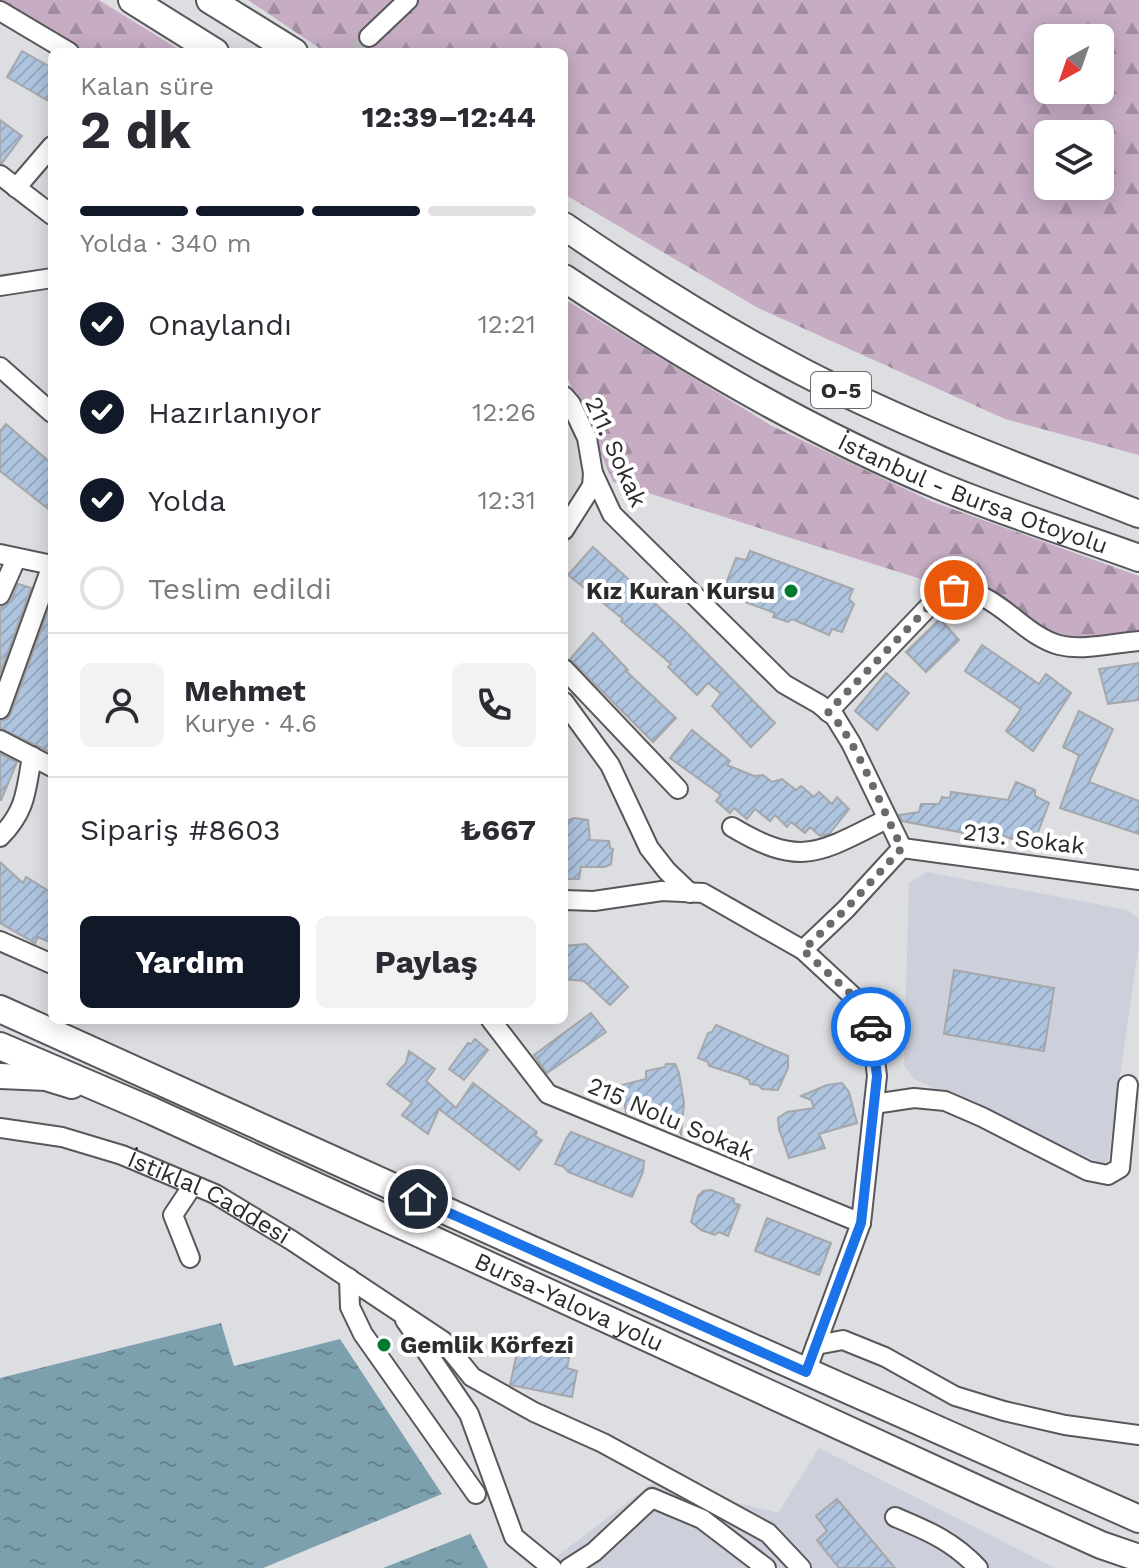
<!DOCTYPE html>
<html lang="tr">
<head>
<meta charset="utf-8">
<style>
  :root { --surface:#fff; --page:#f2f2f3; --text:#2b2b33; --muted:#7c7c81; --line:#e1e1e2; --accent:#111827 }
  body { margin:0; font-family:"Work Sans",sans-serif; background:var(--page); color:var(--text); height:100vh; display:flex; flex-direction:column; font-size:30px; white-space:nowrap }
  * { box-sizing:border-box; margin:0 }
  p { font-size:26px; color:var(--muted) }
  .icon { flex:none; width:44px; height:44px; fill:none; stroke:currentColor; stroke-width:2; stroke-linecap:round; stroke-linejoin:round }
  .map { position:relative; flex:1; overflow:hidden }
  .sheet { position:absolute; left:48px; top:48px; width:520px; height:976px; display:flex; flex-direction:column; background:var(--surface); border-radius:12px; box-shadow:0 4px 20px #0003 }
  .sheet>* { flex:none }
  .needle { width:52px; rotate:220deg }
  .fabs { position:absolute; left:1034px; top:24px; display:grid; gap:16px }
  .fabs a { display:grid; place-items:center; width:80px; height:80px; border-radius:12px; background:var(--surface); box-shadow:0 4px 20px #0003; font-size:40px }
  .pin { position:absolute; display:grid; place-items:center; width:68px; height:68px; color:#fff; margin:-34px; border:4px solid #fff; border-radius:50%; box-shadow:0 2px 8px #0007 }
  .courier { position:absolute; display:grid; place-items:center; width:80px; height:80px; margin:-40px; border:6px solid #1a73e8; border-radius:50%; background:#fff; color:#222; box-shadow:0 2px 10px #0007 }
  .head em { font-style:normal; font-weight:700 }
  .head div { display:flex; flex-direction:column-reverse }
  .head { display:flex; align-items:center; justify-content:space-between; height:136px; padding:0 32px }
  h1 { font-size:52px; font-weight:700; line-height:60px }
  .bar { display:grid; grid-template-columns:repeat(4,1fr); gap:12px 8px; align-content:center; height:96px; padding:0 32px }
  .bar i { height:10px; border-radius:6px; background:var(--line) }
  .bar .active { background:var(--accent) }
  .bar p { grid-column:span 4 }
  .line { display:flex; align-items:center; gap:20px; padding:0 32px; border-top:2px solid var(--line) }
  .line div { flex:1 }
  .round { display:grid; place-items:center; flex:none; width:84px; height:84px; border-radius:12px; background:var(--page) }
  ol { padding:0 32px; list-style:none }
  li { display:flex; align-items:center; gap:24px; height:88px }
  li p { margin-inline-start:auto }
  li .icon { padding:8px; border-radius:50%; background:var(--accent); color:#fff; stroke-width:4 }
  li:last-child { color:var(--muted) }
  li i { width:44px; height:44px; border:4px solid var(--line); border-radius:50% }
  .action { display:flex; gap:16px; margin-top:auto; padding:16px 32px }
  .action a { flex:1; height:92px; border-radius:12px; background:var(--accent); color:#fff; font-size:32px; font-weight:700; line-height:92px; text-align:center }
  .action a+a { background:var(--page); color:var(--text) }
  .map>svg:first-child { display:block }
  .built { fill:#cdcfda }
  .forest { fill:url(#forest-firs); fill-rule:evenodd }
  .water { fill:url(#water-ripples) }
  .building { fill:url(#building-hatch); stroke:#a5a7ab; stroke-width:2 }
  .lines { fill:none; stroke-linecap:round; stroke-linejoin:round }
  .minor-tunnel { stroke:#bababe; stroke-width:18; stroke-dasharray:18 9; stroke-linecap:butt }
  .minor-casing { stroke:#58585c; stroke-width:22 }
  .major-casing { stroke:#58585c; stroke-width:28 }
  .highway-casing { stroke:#58585c; stroke-width:30 }
  .minor { stroke:#fff; stroke-width:18 }
  .major { stroke:#fff; stroke-width:24 }
  .highway { stroke:#fff; stroke-width:26 }
  .done { stroke:#6a6a6d; stroke-width:8; stroke-dasharray:0 14.4 }
  .route { stroke:#1a73e8; stroke-width:10 }
  .poi-dot { fill:#037a31; stroke:#fff; stroke-width:3 }
  .labels { text-anchor:middle; stroke-width:8; stroke-linejoin:round; paint-order:stroke }
  .shield { fill:#fff; stroke:#6b6b6d; stroke-width:2 }
  .shield-label { font-size:22px; font-weight:bold; fill:#2c2c2e }
  .street-label { font-size:24px; fill:#2c2c2e; stroke:#fff }
  .poi-label { font-size:24px; font-weight:bold; fill:#2c2c2e; stroke:#fff; text-anchor:end }
</style>
</head>
<body>
<div class="map">
<svg width="1139" height="1568" viewBox="0 0 1139 1568">
  <defs>
    <pattern id="forest-firs" width="22" height="20" patternUnits="userSpaceOnUse" patternTransform="scale(2)"><rect width="22" height="20" fill="#c6adc4"/><path d="M5 1l3.5 6h-7zM16 11l3.5 6h-7z" fill="#a18da0"/></pattern>
    <pattern id="water-ripples" width="26" height="14" patternUnits="userSpaceOnUse" patternTransform="scale(2)"><rect width="26" height="14" fill="#7da0ae"/><path d="M2 4q2-2 4 0t4 0M15 11q2-2 4 0t4 0" fill="none" stroke="#67838e"/></pattern>
    <pattern id="building-hatch" width="6" height="6" patternUnits="userSpaceOnUse" patternTransform="scale(2)"><rect width="6" height="6" fill="#afc5df"/><path d="M-1 1l2-2M0 6l6-6M5 7l2-2" fill="none" stroke="#97a9c0"/></pattern>
  </defs>
  <rect width="100%" height="100%" fill="#dddee2"/>
  <!-- built -->
  <g class="built">
    <polygon points="927,872 1128,910 1139,919 1139,944 1107,1166 914,1079 904,1065 909,883"/>
    <polygon points="819,1448 1055,1568 542,1568 654,1482 778,1513"/>
  </g>
  <!-- forest -->
  <g class="forest">
    <polygon points="0,0 99,0 183,52 66,52 0,20"/>
    <path d="M248,0H1139V455L1005,419L758,308L564,194V52H325ZM1048,38H1100V90H1048ZM1048,134H1100V186H1048Z"/>
    <polygon points="564,299 772,426 933,502 1139,576 1139,650 1069,658 940,585 613,482 564,370"/>
  </g>
  <!-- water -->
  <g class="water">
    <polygon points="221,1323 234,1366 340,1339 442,1494 263,1568 0,1568 0,1378"/>
    <polygon points="470,1533 488,1568 383,1568 470,1534"/>
  </g>
  <!-- building -->
  <g class="building">
    <polygon points="22,51 52,68 52,103 7,77"/>
    <polygon points="0,120 22,136 2,163 0,163"/>
    <polygon points="6,424 52,464 52,512 0,471 0,431"/>
    <polygon points="593,547 682,628 775,723 751,747 712,706 721,694 708,683 697,695 668,667 671,664 621,621 623,619 568,575"/>
    <polygon points="750,551 853,589 849,599 854,604 842,632 832,629 829,635 792,619 788,622 773,617 775,613 739,600 736,594 724,589 736,558 746,560"/>
    <polygon points="18,584 31,588 0,674 0,608 11,601"/>
    <polygon points="52,600 52,753 0,728 0,721 7,719 11,713"/>
    <polygon points="940,619 959,640 926,672 906,652"/>
    <polygon points="593,633 628,670 626,671 676,718 653,742 570,659"/>
    <polygon points="982,645 1039,684 1046,674 1071,693 1033,751 1006,731 1021,709 965,671"/>
    <polygon points="1139,663 1139,700 1108,704 1099,669"/>
    <polygon points="886,673 909,693 877,730 855,711"/>
    <polygon points="1079,711 1113,729 1089,782 1139,801 1139,834 1060,808 1079,755 1063,747"/>
    <polygon points="692,730 730,761 727,765 754,776 763,775 772,782 782,779 796,790 801,786 814,797 819,792 832,804 837,797 849,809 829,834 820,836 810,827 805,833 791,822 787,827 775,815 770,821 755,809 747,819 734,808 730,813 716,801 721,795 670,758"/>
    <polygon points="0,754 17,762 1,800 0,800"/>
    <polygon points="1016,782 1035,790 1035,796 1049,803 1032,848 982,826 980,836 902,821 899,815 919,812 921,804 939,804 942,797 950,798 951,792 1008,800"/>
    <polygon points="574,818 588,820 590,840 609,841 610,848 613,849 611,864 605,867 581,867 579,879 564,879 564,822"/>
    <polygon points="0,862 23,883 26,877 52,893 52,943 38,937 35,943 0,923"/>
    <polygon points="586,944 628,987 610,1005 584,981 564,979 564,946"/>
    <polygon points="954,970 1054,988 1044,1051 944,1034"/>
    <polygon points="591,1013 606,1032 547,1073 534,1055"/>
    <polygon points="716,1025 788,1056 788,1068 778,1090 762,1089 758,1085 750,1084 749,1080 741,1076 709,1066 708,1062 698,1058 708,1033 712,1032"/>
    <polygon points="475,1039 488,1050 464,1080 449,1069 468,1043 471,1044"/>
    <polygon points="409,1051 435,1069 426,1081 456,1108 473,1083 537,1132 535,1136 542,1140 519,1170 439,1109 428,1134 402,1115 412,1103 387,1084 406,1063"/>
    <polygon points="666,1064 675,1064 679,1073 684,1103 681,1134 673,1117 652,1119 651,1113 626,1113 622,1085 646,1079 646,1071 665,1067"/>
    <polygon points="842,1083 849,1092 857,1123 819,1134 825,1148 789,1158 779,1129 778,1118 787,1112 814,1108 811,1100 801,1096 827,1085"/>
    <polygon points="571,1132 644,1161 643,1172 632,1197 568,1172 564,1167 555,1164 566,1139"/>
    <polygon points="711,1190 734,1199 734,1203 740,1205 728,1236 719,1232 715,1235 701,1230 691,1222 698,1196 703,1191"/>
    <polygon points="767,1218 831,1243 819,1275 755,1251"/>
    <polygon points="518,1348 569,1358 567,1368 577,1371 572,1397 510,1385"/>
    <polygon points="837,1499 895,1568 839,1568 817,1540 827,1531 816,1516"/>
  </g>
  <g class="lines">
    <!-- minor-tunnel -->
    <polyline class="minor-tunnel" points="358,52 369,37"/>
    <!-- minor casing -->
    <g class="minor-casing">
      <g id="minor">
        <polyline points="0,11 69,52"/>
        <polyline points="369,37 408,0"/>
        <polyline points="0,175 52,215"/>
        <polyline points="16,188 52,146"/>
        <polyline points="0,286 52,278"/>
        <polyline points="0,367 52,413"/>
        <polyline points="564,396 571,404 587,438 593,473 612,514 784,684 819,704 835,717 851,743 902,848"/>
        <polyline points="564,530 592,486 593,473"/>
        <polyline points="0,554 52,565"/>
        <polyline points="0,595 16,559"/>
        <polyline points="564,669 678,789"/>
        <polyline points="564,702 610,765 649,848 667,871 690,893"/>
        <polyline points="0,709 52,565"/>
        <path d="M828,712L939,596C989,575 1015,633 1059,645C1083,651 1114,643 1139,641"/>
        <polyline points="0,740 52,767"/>
        <path d="M732,827C802,869 820,852 887,819"/>
        <path d="M0,837C26,811 26,791 32,756"/>
        <polyline points="902,848 1139,880"/>
        <polyline points="564,900 594,901 662,891 703,893 803,950 846,909 902,848"/>
        <polyline points="0,941 52,964"/>
        <polyline points="803,950 869,1011 877,1076 861,1223 806,1372"/>
        <polyline points="491,1020 548,1094 861,1223"/>
        <polyline points="874,1104 914,1098 945,1101 982,1117 1088,1171 1108,1175 1120,1168 1128,1085"/>
        <path id="s1" d="M0,1128L62,1137L122,1155L215,1194L291,1240L443,1341L472,1377L534,1412L603,1443L768,1533L801,1568"/>
        <polyline points="190,1258 173,1215 193,1185"/>
        <polyline points="349,1278 350,1307 363,1334 476,1494"/>
        <polyline points="405,1320 469,1414 514,1537 552,1568"/>
        <polyline points="816,1345 843,1340 885,1357 955,1396 1004,1411 1065,1425 1139,1435"/>
        <path d="M895,1517C928,1531 953,1541 978,1568"/>
        <polyline points="569,1568 594,1552 652,1498 702,1519 766,1568"/>
      </g>
    </g>
    <!-- major casing -->
    <g class="major-casing">
      <polyline id="major" points="0,1076 46,1078 72,1086"/>
    </g>
    <!-- highway casing -->
    <g class="highway-casing">
      <g id="highway">
        <polyline points="132,0 215,52"/>
        <polyline points="210,0 294,52"/>
        <path d="M564,226C641,279 720,329 803,372C911,428 1026,470 1139,514"/>
        <path id="s2" d="M564,278C683,357 807,431 940,486C1005,513 1073,534 1139,558"/>
        <polyline points="0,1009 526,1247 1139,1519"/>
        <path id="s3" d="M0,1046L152,1111L986,1493L1101,1545L1139,1558"/>
      </g>
    </g>
    <!-- minor -->
    <use href="#minor" class="minor"/>
    <!-- major -->
    <use href="#major" class="major"/>
    <!-- highway -->
    <use href="#highway" class="highway"/>
  </g>
  <g class="lines">
    <!-- done -->
    <path class="done" d="M871,1027L869,1011L803,950L846,909L902,848C885,816 853,732 828,712L939,596L954,590"/>
    <!-- route -->
    <polyline class="route" points="418,1199 806,1372 861,1223 877,1076 871,1027"/>
  </g>
  <!-- markers -->
  <g class="poi-dot">
    <circle cx="791" cy="591" r="8"/>
    <circle cx="384" cy="1345" r="8"/>
  </g>
  <g class="labels">
    <!-- shield labels -->
    <rect class="shield" x="811" y="372" width="60" height="36" rx="6"/>
    <g class="shield-label">
      <text x="841" y="398">O-5</text>
    </g>
    <!-- street labels -->
    <g class="street-label">
      <text transform="translate(616 452) rotate(66)" y="8">211. Sokak</text>
      <text dy="8" stroke="none"><textPath href="#s2" startOffset="464">İstanbul - Bursa Otoyolu</textPath></text>
      <text transform="translate(1024 839) rotate(7)" y="8">213. Sokak</text>
      <text transform="translate(671 1119) rotate(23)" y="8">215 Nolu Sokak</text>
      <text dy="8" stroke="none"><textPath href="#s1" startOffset="222">İstiklal Caddesi</textPath></text>
      <text dy="8" stroke="none"><textPath href="#s3" startOffset="624">Bursa-Yalova yolu</textPath></text>
    </g>
    <!-- poi labels -->
    <g class="poi-label">
      <text x="775" y="599">Kız Kuran Kursu</text>
      <text x="400" y="1353" text-anchor="start">Gemlik Körfezi</text>
    </g>
  </g>
</svg>
<div class="fabs">
<a><svg class="needle" viewBox="-14 -14 28 28"><path d="M0-13l5 13h-10z" fill="#e53935"/><path d="M0 13l5-13h-10z" fill="#7c7c81"/></svg></a>
<a><svg class="icon" aria-label="layers" viewBox="0 0 24 24"><path d="M12 4l9 5-9 5-9-5zM3 14l9 5 9-5"/></svg></a>
</div>
<div class="pin" style="left:954px;top:590px;background:#ea580c"><svg class="icon" aria-label="bag" viewBox="0 0 24 24"><path d="M5 8h14l-1 12H6zM9 8a3 3 0 0 1 6 0"/></svg></div>
<div class="pin" style="left:418px;top:1199px;background:#1f2937"><svg class="icon" aria-label="home" viewBox="0 0 24 24"><path d="M3 11l9-7 9 7M6 9v11h12V9"/></svg></div>
<div class="courier" style="left:871px;top:1027px"><svg class="icon" aria-label="car" viewBox="0 0 24 24"><path d="M5 17H2v-5l4-1 3-4h7l3 4 3 1v5h-3M9 17h6M6 11h13"/><circle cx="7" cy="17" r="2"/><circle cx="17" cy="17" r="2"/></svg></div>
<section class="sheet">
<div class="head"><div><h1>2 dk</h1><p>Kalan süre</p></div><em>12:39–12:44</em></div>
<div class="bar"><i class="active"></i><i class="active"></i><i class="active"></i><i></i><p>Yolda · 340 m</p></div>
<ol>
<li><svg class="icon" aria-label="check" viewBox="0 0 24 24"><path d="M5 12l5 5 9-10"/></svg>Onaylandı<p>12:21</p></li>
<li><svg class="icon" aria-label="check" viewBox="0 0 24 24"><path d="M5 12l5 5 9-10"/></svg>Hazırlanıyor<p>12:26</p></li>
<li><svg class="icon" aria-label="check" viewBox="0 0 24 24"><path d="M5 12l5 5 9-10"/></svg>Yolda<p>12:31</p></li>
<li><i></i>Teslim edildi</li>
</ol>
<div class="line" style="height:144px"><a class="round"><svg class="icon" aria-label="person" viewBox="0 0 24 24"><circle cx="12" cy="8" r="4"/><path d="M4 21q1-7 8-7t8 7"/></svg></a><div><b>Mehmet</b><p>Kurye · 4.6</p></div><a class="round"><svg class="icon" aria-label="phone" viewBox="0 0 24 24"><path d="M5 4h4l2 5-3 2q2 4 5 5l2-3 5 2v4C11 20 4 13 5 4z"/></svg></a></div>
<div class="line" style="height:104px"><div>Sipariş #8603</div><b>₺667</b></div>
<div class="action"><a>Yardım</a><a>Paylaş</a></div>
</section>
</div>
</body>
</html>
